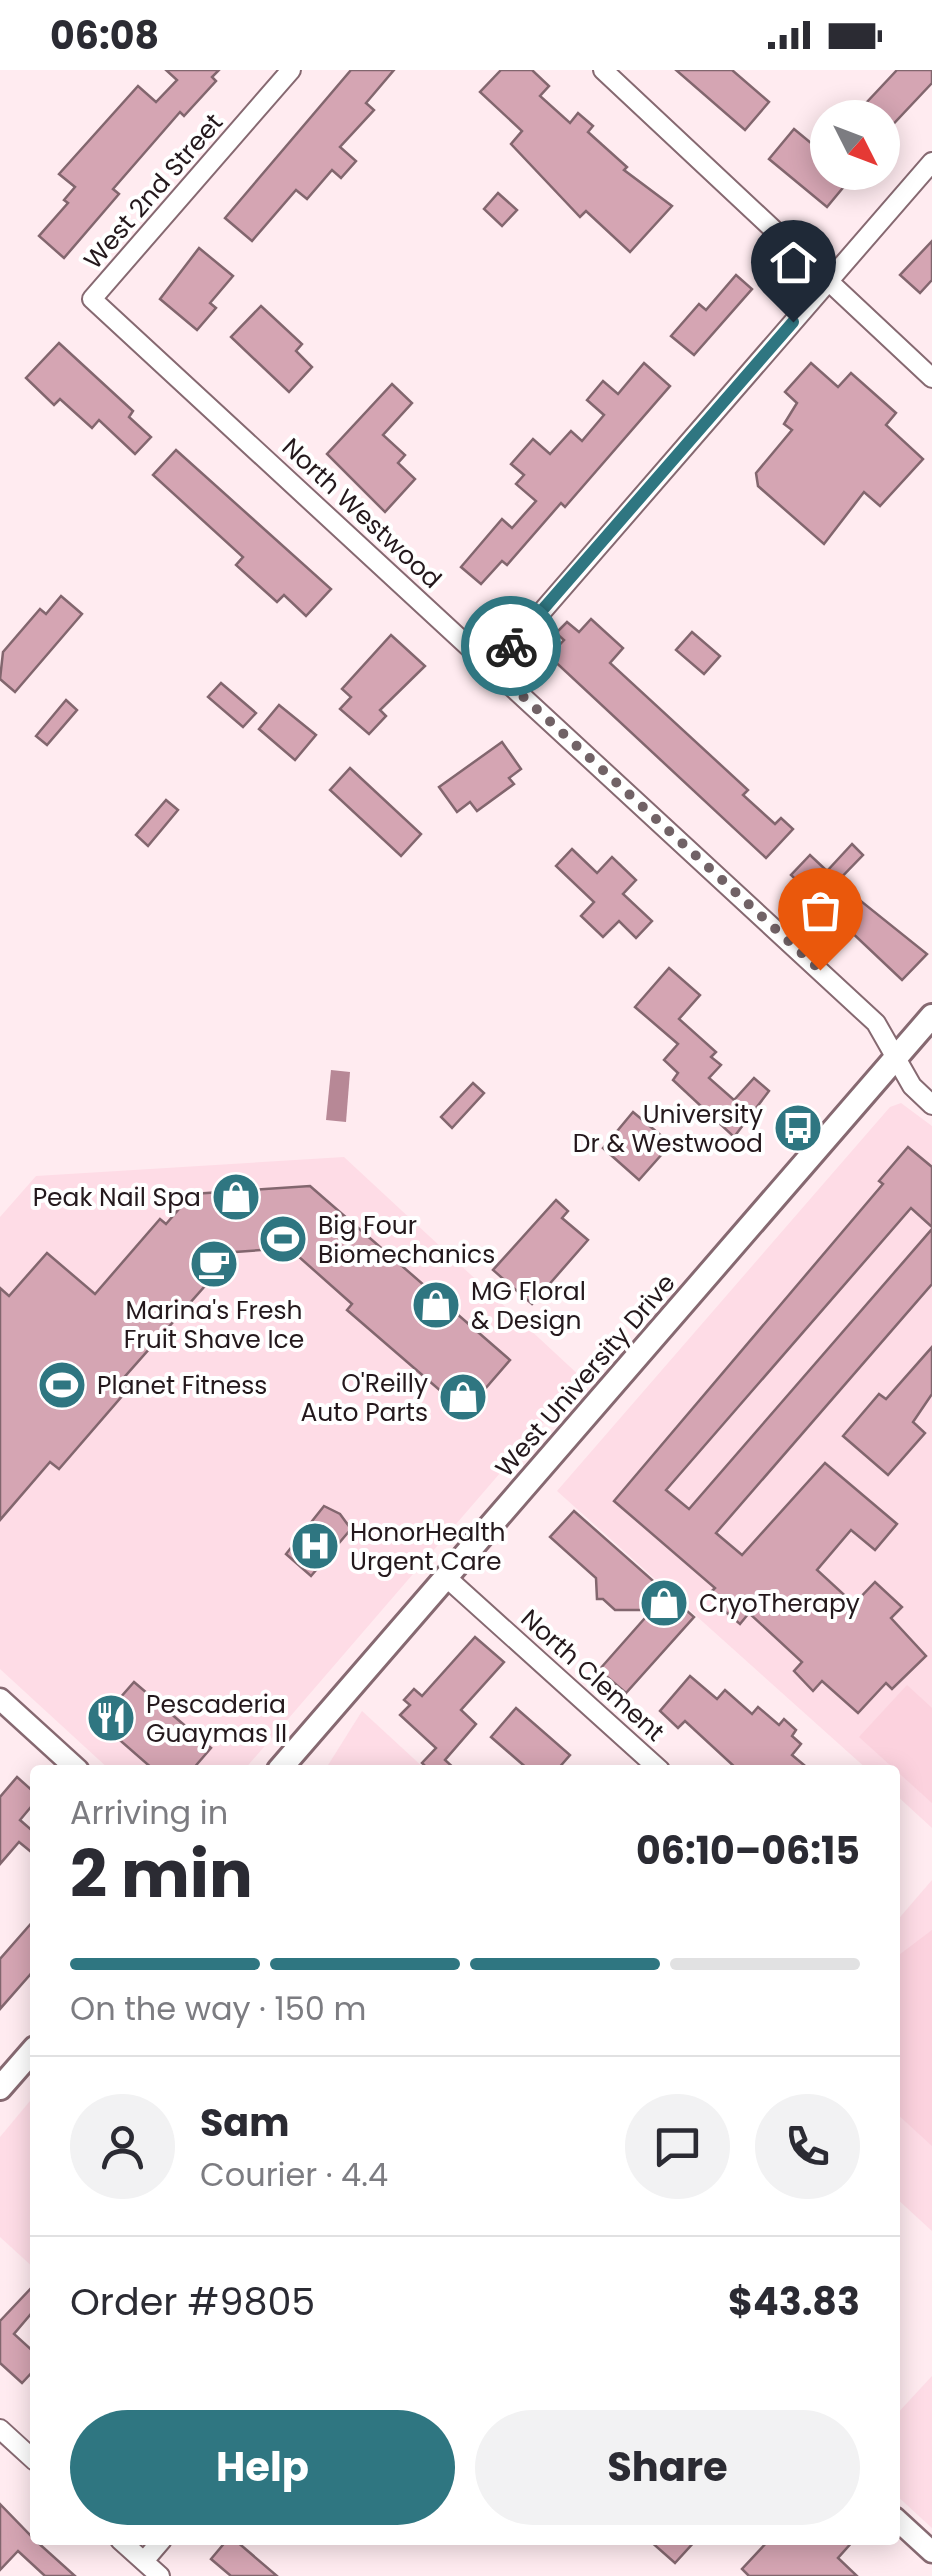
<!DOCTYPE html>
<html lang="en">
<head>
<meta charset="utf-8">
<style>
  :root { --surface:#fff; --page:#f2f2f3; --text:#2b2b33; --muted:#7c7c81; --line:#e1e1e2; --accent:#2f7681 }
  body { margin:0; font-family:Poppins,sans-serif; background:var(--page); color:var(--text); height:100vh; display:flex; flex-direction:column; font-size:38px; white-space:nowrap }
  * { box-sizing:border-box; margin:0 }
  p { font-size:32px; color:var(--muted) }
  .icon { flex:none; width:55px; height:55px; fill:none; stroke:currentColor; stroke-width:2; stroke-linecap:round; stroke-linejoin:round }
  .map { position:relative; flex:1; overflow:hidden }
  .panel { position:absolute; left:30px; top:1695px; width:870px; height:780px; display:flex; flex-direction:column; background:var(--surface); border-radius:10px; box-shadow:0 5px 25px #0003 }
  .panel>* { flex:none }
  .needle { width:65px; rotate:132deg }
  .fabs { position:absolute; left:810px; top:30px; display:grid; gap:20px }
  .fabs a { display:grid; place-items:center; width:90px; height:90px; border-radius:50%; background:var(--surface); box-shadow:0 5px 25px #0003; font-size:50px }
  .pin { position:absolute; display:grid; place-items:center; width:85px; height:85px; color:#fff; margin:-102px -42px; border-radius:50% 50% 50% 0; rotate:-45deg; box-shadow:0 0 10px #0007 }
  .pin .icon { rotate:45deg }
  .courier { position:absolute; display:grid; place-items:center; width:100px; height:100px; margin:-50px; border:8px solid #2f7681; border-radius:50%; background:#fff; color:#222; box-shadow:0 2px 12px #0007 }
  .summary em { font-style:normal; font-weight:700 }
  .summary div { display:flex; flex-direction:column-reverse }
  .summary { display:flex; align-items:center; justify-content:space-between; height:170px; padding:0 40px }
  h1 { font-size:65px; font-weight:700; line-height:75px }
  .bar { display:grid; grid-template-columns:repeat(4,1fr); gap:15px 10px; align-content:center; height:120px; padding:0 40px }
  .bar i { height:12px; border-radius:8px; background:var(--line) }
  .bar .active { background:var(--accent) }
  .bar p { grid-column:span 4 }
  .line { display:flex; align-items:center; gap:25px; padding:0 40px; border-top:2px solid var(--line) }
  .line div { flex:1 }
  .round { display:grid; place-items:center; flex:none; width:105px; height:105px; border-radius:52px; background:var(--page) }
  .cta { display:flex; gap:20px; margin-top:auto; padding:20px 40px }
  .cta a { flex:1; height:115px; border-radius:60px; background:var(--accent); color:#fff; font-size:40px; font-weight:700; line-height:115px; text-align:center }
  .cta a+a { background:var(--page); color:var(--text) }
  .status { display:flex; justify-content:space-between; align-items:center; height:70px; padding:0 50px; background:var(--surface); direction:ltr }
  .status svg { height:28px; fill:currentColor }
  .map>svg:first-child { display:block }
  .built { fill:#fedce6 }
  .green { fill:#fcd2de }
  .water { fill:#b78896 }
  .building { fill:#d5a5b3; stroke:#82666e; stroke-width:2.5 }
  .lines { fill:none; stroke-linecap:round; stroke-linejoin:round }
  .minor-casing { stroke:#866971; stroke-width:22 }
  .tertiary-casing { stroke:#866971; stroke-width:25 }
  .secondary-casing { stroke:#866971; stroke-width:28 }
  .minor { stroke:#fff; stroke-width:18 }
  .tertiary { stroke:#fff; stroke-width:20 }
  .secondary { stroke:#fff; stroke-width:22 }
  .done { stroke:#716266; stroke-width:10; stroke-dasharray:0 18 }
  .route { stroke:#2f7681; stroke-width:12 }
  .labels { text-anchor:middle; stroke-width:8; stroke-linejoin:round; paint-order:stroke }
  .street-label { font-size:25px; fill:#24181c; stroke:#fff }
  .poi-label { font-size:25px; fill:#24181c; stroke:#fff; text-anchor:start }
</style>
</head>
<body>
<div class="status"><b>06:08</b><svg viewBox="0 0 49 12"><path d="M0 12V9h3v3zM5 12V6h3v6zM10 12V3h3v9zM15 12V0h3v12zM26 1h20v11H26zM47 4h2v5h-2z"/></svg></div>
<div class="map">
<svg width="932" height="2506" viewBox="0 0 932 2506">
  <rect width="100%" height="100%" fill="#ffebf0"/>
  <!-- built -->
  <g class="built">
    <polygon points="901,1033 932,1056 932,1758 895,1724 895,1700 868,1700 557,1421 890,1037"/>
    <polygon points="344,1087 582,1308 244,1700 110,1700 0,1599 0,1147 36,1106"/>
    <polygon points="362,1641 426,1700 325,1700"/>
    <polygon points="932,1810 932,2161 895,2127 895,1853"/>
    <polygon points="35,2025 35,2199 0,2167 0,2067"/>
    <polygon points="932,2306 932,2458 895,2424 895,2346"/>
  </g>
  <!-- green -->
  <g class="green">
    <polygon points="907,1615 932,1638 932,1733 859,1667"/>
    <polygon points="932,1860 932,2076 895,2042 895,1888"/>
  </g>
  <!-- water -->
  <polygon class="water" points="331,1000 350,1002 346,1052 326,1050"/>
  <!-- building -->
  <g class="building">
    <polygon points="166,0 219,0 212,7 216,11 184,46 180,42 113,119 119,124 64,188 39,166 68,133 64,130 75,117 59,104 138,16 156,32 177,10"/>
    <polygon points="351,0 394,0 366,33 374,40 340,77 356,91 341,108 332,100 307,129 296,120 252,171 225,148"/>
    <polygon points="501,0 532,0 549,16 540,26 570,53 578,43 593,56 588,62 627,97 624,100 672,136 630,182 586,141 580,147 511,74 522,61 480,22"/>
    <polygon points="676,0 732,0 769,32 745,60"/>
    <polygon points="897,0 932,0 932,13 882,66 882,48 852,48"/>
    <polygon points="794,59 828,87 828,102 856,102 827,137 769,89"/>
    <polygon points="498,123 517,140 502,156 484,139"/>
    <polygon points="932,171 932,210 920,223 900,205"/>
    <polygon points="199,178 233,206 210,233 216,238 197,260 160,229"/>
    <polygon points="736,205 752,219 694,285 671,266 699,234 706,240"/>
    <polygon points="261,236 302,274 296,281 312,297 289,322 231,267"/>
    <polygon points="59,273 133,341 129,347 151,367 135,384 99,350 92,358 60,329 54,335 26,308"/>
    <polygon points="644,293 670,316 565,437 561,433 507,495 502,491 481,514 461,497 502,449 512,458 536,431 516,414 524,405 511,394 533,369 550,384 571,361 582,371 604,345 587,330 603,311 618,324"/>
    <polygon points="811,293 838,317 851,303 896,343 886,355 923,389 880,436 864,422 824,474 758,416 756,403 792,360 784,354 797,333 785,322"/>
    <polygon points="392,314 412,333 383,365 405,385 398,393 415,409 385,442 327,384"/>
    <polygon points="176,380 331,519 306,546 284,525 277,532 236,495 243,487 153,405"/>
    <polygon points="61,526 82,544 15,622 0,609 3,582 40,539 46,544"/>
    <polygon points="591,549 623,578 610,593 748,720 743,725 775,754 781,748 793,759 766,788 549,586 564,570 556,563 567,552 579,562"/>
    <polygon points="692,562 720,586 704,604 676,580"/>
    <polygon points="391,565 425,596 380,640 386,646 369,664 340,639 351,627 342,619"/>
    <polygon points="221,613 256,643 243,657 208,627"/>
    <polygon points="66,630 77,640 47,675 36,666"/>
    <polygon points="279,635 316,665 295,690 259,659"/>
    <polygon points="502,672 521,699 509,708 514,714 477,741 470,732 457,742 439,717"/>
    <polygon points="350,698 421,764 401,786 330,720"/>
    <polygon points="166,730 178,740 148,776 136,765"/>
    <polygon points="852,774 863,785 837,812 927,884 902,910 791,805 810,785 827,801"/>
    <polygon points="572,779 597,803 612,787 636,810 623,824 652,851 636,868 619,851 603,867 581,846 594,832 556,796"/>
    <polygon points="669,898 700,925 679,949 716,982 711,987 721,995 709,1008 734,1030 754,1008 769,1021 734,1067 673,1010 678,1003 664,990 678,974 635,937"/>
    <polygon points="473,1013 484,1023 452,1058 441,1047"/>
    <polygon points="633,1042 671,1074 639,1110 603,1078"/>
    <polygon points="908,1077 932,1097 932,1157 911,1138 666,1420 689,1439 932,1159 932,1214 716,1463 742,1485 825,1393 897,1454 875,1480 851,1460 817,1500 854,1534 875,1512 902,1537 891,1548 926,1586 892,1619 886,1613 858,1643 822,1611 813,1621 794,1601 802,1592 749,1543 740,1554 707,1526 715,1518 614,1431 883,1114 879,1111"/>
    <polygon points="310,1116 510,1290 465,1342 347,1240 352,1234 289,1178 235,1182 121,1311 129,1318 59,1399 50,1392 0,1450 0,1218 9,1226 47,1183 95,1224 160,1149 166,1154 192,1124"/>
    <polygon points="556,1130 568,1141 562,1148 588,1170 532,1234 493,1200"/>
    <polygon points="932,1277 932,1324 913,1352 925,1363 888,1405 843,1366 879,1324 886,1329"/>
    <polygon points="324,1436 340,1444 351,1459 311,1506 286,1484"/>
    <polygon points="574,1441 694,1547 626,1623 599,1600 652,1540 615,1540 603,1529 597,1529 596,1508 550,1467"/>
    <polygon points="475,1567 504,1592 461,1640 476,1654 445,1690 456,1700 429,1700 422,1693 436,1678 400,1645 410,1635 404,1630 414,1619 422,1626"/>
    <polygon points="690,1606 717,1629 725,1620 752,1644 758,1637 779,1655 784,1649 796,1660 792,1666 801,1674 792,1685 810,1700 738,1700 685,1651 678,1658 660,1641"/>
    <polygon points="134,1612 211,1678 192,1700 154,1700 99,1652"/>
    <polygon points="516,1638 570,1685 557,1700 529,1700 491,1667"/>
    <polygon points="17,1707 35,1723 35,1732 20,1750 35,1763 35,1785 19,1772 0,1794 0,1727"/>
    <polygon points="35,1849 35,1899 0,1939 0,1889"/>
    <polygon points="35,2214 35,2239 14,2264 35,2283 35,2299 22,2313 0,2293 0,2251"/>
    <polygon points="0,2434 35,2470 75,2506 45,2506 18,2481 0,2500"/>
    <polygon points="227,2470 235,2470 277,2506 231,2506 211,2489"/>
    <polygon points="649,2470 696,2470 675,2493"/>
    <polygon points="769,2470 854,2470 838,2488 857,2506 749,2506 742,2499"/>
  </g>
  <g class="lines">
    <!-- minor casing -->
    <g class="minor-casing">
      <g id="minor">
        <polyline points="291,0 92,229 876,953 912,1016 932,1035"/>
        <polyline points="603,0 932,308"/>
        <polyline points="493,598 932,92"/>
        <polyline points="447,1508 660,1700"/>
        <polyline points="0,2359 35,2391"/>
        <polyline points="120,2470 160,2506"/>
        <polyline points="144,2491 162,2470"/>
      </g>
    </g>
    <!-- tertiary casing -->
    <g class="tertiary-casing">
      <g id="tertiary">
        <polyline points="0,1629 78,1700"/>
        <polyline points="895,2448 932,2482"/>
      </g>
    </g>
    <!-- secondary casing -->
    <g class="secondary-casing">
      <g id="secondary">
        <polyline points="279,1700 932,946"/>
        <polyline points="0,2018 35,1978"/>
      </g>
    </g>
    <!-- minor -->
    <use href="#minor" class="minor"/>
    <!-- tertiary -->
    <use href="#tertiary" class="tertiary"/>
    <!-- secondary -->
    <use href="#secondary" class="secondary"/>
  </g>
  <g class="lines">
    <!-- done -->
    <polyline class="done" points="511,576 492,598 820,900"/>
    <!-- route -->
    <polyline class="route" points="511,576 793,252"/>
  </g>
  <!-- icons -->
  <defs>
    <g id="bus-disc" transform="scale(2.5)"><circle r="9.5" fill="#2f7681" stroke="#fff"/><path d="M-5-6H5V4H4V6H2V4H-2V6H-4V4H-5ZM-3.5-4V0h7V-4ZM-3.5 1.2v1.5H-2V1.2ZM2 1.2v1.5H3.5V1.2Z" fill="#fff"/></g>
    <g id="shop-disc" transform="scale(2.5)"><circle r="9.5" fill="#2f7681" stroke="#fff"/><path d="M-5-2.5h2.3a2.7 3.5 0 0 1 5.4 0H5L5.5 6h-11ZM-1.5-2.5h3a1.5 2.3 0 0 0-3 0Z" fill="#fff"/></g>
    <g id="stadium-disc" transform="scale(2.5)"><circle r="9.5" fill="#2f7681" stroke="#fff"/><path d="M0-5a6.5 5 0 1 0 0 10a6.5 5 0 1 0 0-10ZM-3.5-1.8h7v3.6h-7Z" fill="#fff"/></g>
    <g id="cafe-disc" transform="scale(2.5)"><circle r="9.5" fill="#2f7681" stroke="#fff"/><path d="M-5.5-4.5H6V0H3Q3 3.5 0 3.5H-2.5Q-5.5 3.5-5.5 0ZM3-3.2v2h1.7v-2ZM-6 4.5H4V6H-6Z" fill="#fff"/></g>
    <g id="hospital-disc" transform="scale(2.5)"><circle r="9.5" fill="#2f7681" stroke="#fff"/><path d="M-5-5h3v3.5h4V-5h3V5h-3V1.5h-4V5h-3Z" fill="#fff"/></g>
    <g id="restaurant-disc" transform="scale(2.5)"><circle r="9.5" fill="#2f7681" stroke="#fff"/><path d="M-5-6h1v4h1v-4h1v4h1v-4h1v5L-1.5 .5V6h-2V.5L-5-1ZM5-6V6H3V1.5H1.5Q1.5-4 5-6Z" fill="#fff"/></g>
  </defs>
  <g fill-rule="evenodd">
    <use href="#bus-disc" x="798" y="1058"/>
    <use href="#shop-disc" x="236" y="1127"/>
    <use href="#stadium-disc" x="283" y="1169"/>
    <use href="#cafe-disc" x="214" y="1194"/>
    <use href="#shop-disc" x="436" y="1235"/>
    <use href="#stadium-disc" x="62" y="1315"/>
    <use href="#shop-disc" x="463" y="1327"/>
    <use href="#hospital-disc" x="315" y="1476"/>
    <use href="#shop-disc" x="664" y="1533"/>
    <use href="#restaurant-disc" x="111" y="1648"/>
  </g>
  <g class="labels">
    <!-- street labels -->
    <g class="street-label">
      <text transform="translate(153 121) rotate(-49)" y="9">West 2nd Street</text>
      <text transform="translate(362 443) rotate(43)" y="9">North Westwood</text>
      <text transform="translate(585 1305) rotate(-49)" y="9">West University Drive</text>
      <text transform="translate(593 1605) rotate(42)" y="9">North Clement</text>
    </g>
    <!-- poi labels -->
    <g class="poi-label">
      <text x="763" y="1053" text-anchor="end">University<tspan x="763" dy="29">Dr &amp; Westwood</tspan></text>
      <text x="201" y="1136" text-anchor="end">Peak Nail Spa</text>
      <text x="318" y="1164">Big Four<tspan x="318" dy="29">Biomechanics</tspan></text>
      <text x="471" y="1230">MG Floral<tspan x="471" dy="29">&amp; Design</tspan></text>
      <text x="214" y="1249" text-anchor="middle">Marina's Fresh<tspan x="214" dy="29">Fruit Shave Ice</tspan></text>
      <text x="428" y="1322" text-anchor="end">O'Reilly<tspan x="428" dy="29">Auto Parts</tspan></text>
      <text x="97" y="1324">Planet Fitness</text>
      <text x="350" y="1471">HonorHealth<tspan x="350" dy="29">Urgent Care</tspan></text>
      <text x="699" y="1542">CryoTherapy</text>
      <text x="146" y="1643">Pescaderia<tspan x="146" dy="29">Guaymas II</tspan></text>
    </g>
  </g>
</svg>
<div class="fabs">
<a><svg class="needle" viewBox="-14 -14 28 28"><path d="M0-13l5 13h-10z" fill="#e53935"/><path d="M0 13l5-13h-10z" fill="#7c7c81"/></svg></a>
</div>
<div class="pin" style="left:820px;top:900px;background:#ea580c"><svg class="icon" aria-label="bag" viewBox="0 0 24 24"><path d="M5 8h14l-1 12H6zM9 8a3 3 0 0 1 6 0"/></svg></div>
<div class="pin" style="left:793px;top:252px;background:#1f2937"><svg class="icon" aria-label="home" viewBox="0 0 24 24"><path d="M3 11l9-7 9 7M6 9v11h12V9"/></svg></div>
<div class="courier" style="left:511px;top:576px"><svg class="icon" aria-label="bike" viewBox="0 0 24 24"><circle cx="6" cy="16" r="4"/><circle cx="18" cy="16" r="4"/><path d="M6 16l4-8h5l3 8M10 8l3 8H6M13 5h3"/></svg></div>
<section class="panel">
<div class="summary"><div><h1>2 min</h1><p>Arriving in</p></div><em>06:10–06:15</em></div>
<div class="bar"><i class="active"></i><i class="active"></i><i class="active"></i><i></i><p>On the way · 150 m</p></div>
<div class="line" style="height:180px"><a class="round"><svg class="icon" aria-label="person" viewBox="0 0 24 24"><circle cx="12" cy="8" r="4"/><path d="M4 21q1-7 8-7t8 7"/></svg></a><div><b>Sam</b><p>Courier · 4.4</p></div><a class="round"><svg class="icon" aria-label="chat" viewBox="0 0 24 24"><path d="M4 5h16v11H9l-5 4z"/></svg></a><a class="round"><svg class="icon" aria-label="phone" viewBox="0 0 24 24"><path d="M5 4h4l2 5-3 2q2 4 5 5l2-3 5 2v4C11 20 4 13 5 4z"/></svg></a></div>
<div class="line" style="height:130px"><div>Order #9805</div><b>$43.83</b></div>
<div class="cta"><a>Help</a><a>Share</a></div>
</section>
</div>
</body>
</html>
